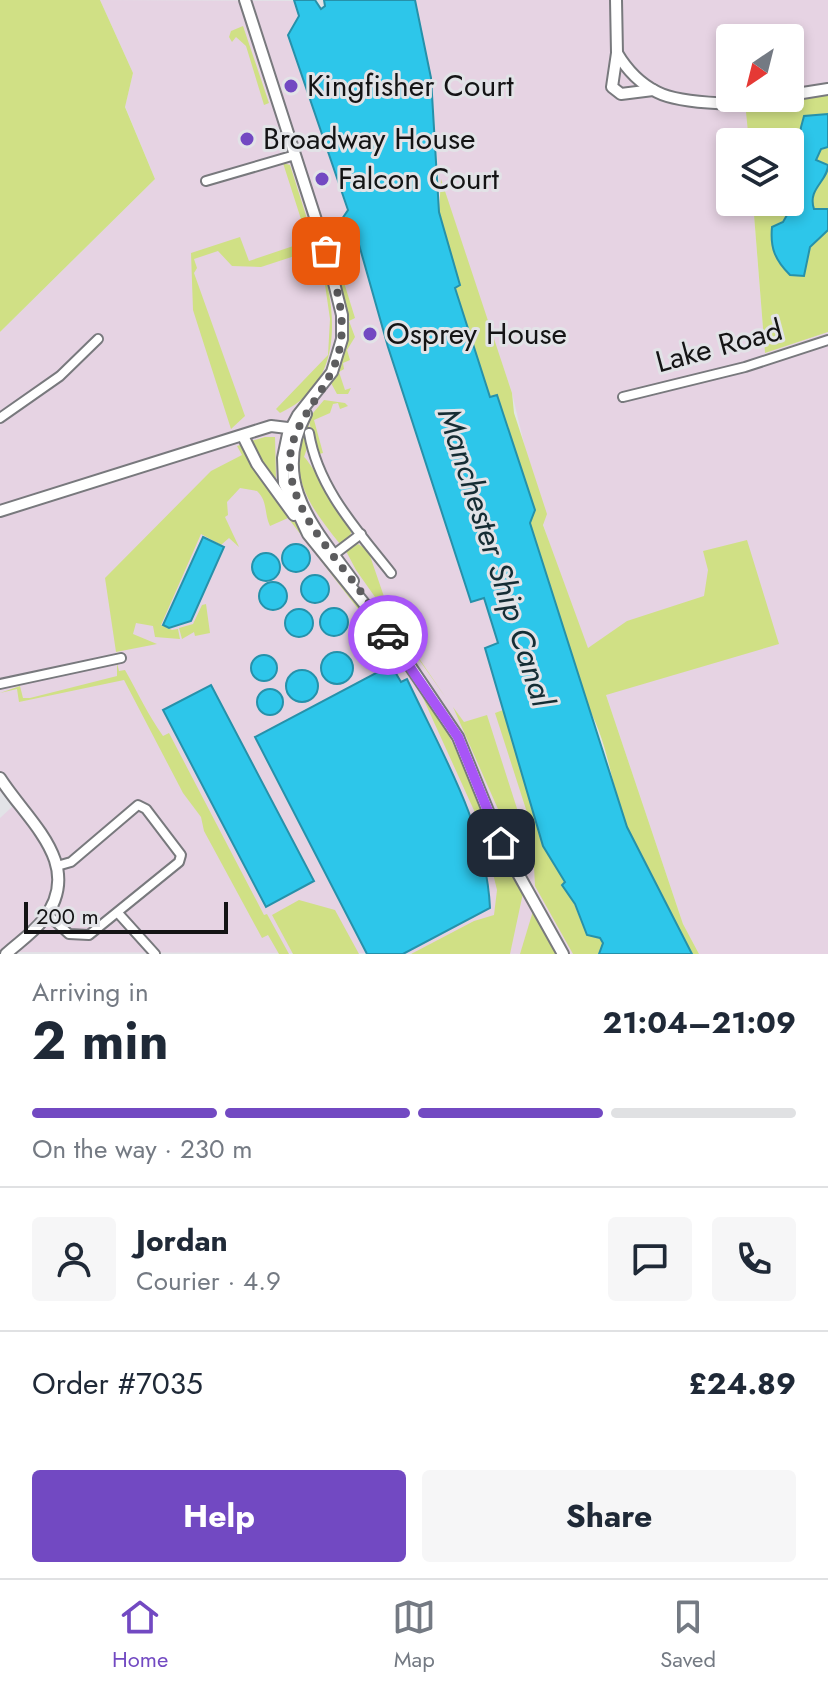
<!DOCTYPE html>
<html lang="en">
<head>
<meta charset="utf-8">
<style>
  :root { --surface:#fff; --page:#f6f6f7; --text:#1f2937; --muted:#747a83; --line:#e0e1e3; --accent:#7249c2 }
  body { margin:0; font-family:Jost,sans-serif; background:var(--page); color:var(--text); height:100vh; display:flex; flex-direction:column; font-size:30px; white-space:nowrap }
  * { box-sizing:border-box; margin:0 }
  p { font-size:26px; color:var(--muted) }
  .icon { flex:none; width:44px; height:44px; fill:none; stroke:currentColor; stroke-width:2; stroke-linecap:round; stroke-linejoin:round }
  .map { position:relative; height:954px; overflow:hidden }
  .details { display:flex; flex-direction:column; background:var(--surface); flex:1 }
  .details>* { flex:none }
  .needle { width:52px; rotate:215deg }
  .fabs { position:absolute; left:716px; top:24px; display:grid; gap:16px }
  .fabs a { display:grid; place-items:center; width:88px; height:88px; border-radius:8px; background:var(--surface); box-shadow:0 4px 12px #0003; font-size:40px }
  .scale { position:absolute; left:24px; bottom:20px; width:204px; box-sizing:border-box; padding-left:8px; border:4px solid #141415; border-top:0; font-size:22px; line-height:28px; white-space:nowrap; color:#141415; -webkit-text-stroke:6px #e2e3e7; paint-order:stroke }
  .pin { position:absolute; display:grid; place-items:center; width:68px; height:68px; color:#fff; margin:-34px; border-radius:16px; box-shadow:0 4px 12px #0006 }
  .courier { position:absolute; display:grid; place-items:center; width:80px; height:80px; margin:-40px; border:6px solid #a855f7; border-radius:50%; background:#fff; color:#222; box-shadow:0 2px 10px #0007 }
  .headline em { font-style:normal; font-weight:700 }
  .headline div { display:flex; flex-direction:column-reverse }
  .headline { display:flex; align-items:center; justify-content:space-between; height:136px; padding:0 32px }
  h1 { font-size:52px; font-weight:700; line-height:60px }
  .bar { display:grid; grid-template-columns:repeat(4,1fr); gap:12px 8px; align-content:center; height:96px; padding:0 32px }
  .bar i { height:10px; border-radius:6px; background:var(--line) }
  .bar .on { background:var(--accent) }
  .bar p { grid-column:span 4 }
  .line { display:flex; align-items:center; gap:20px; padding:0 32px; border-top:2px solid var(--line) }
  .line div { flex:1 }
  .round { display:grid; place-items:center; flex:none; width:84px; height:84px; border-radius:8px; background:var(--page) }
  .primary-button { display:flex; gap:16px; margin-top:auto; padding:16px 32px }
  .primary-button a { flex:1; height:92px; border-radius:8px; background:var(--accent); color:#fff; font-size:32px; font-weight:700; line-height:92px; text-align:center }
  .primary-button a+a { background:var(--page); color:var(--text) }
  .tabs { display:flex; justify-content:space-around; align-items:center; height:112px; border-top:2px solid var(--line); background:var(--surface); font-size:22px; color:var(--muted) }
  .tabs a { display:grid; justify-items:center; gap:4px }
  .tabs .on { color:var(--accent) }
  .map>svg:first-child { display:block }
  .industrial { fill:#e6d3e3; fill-rule:evenodd }
  .green { fill:#d0e085 }
  .water { fill:#2dc6ea; stroke:#2691aa; stroke-width:2 }
  .lines { fill:none; stroke-linecap:round; stroke-linejoin:round }
  .minor-casing { stroke:#78797d; stroke-width:12 }
  .tertiary-casing { stroke:#78797d; stroke-width:14 }
  .minor { stroke:#fff; stroke-width:8 }
  .tertiary { stroke:#fff; stroke-width:10 }
  .done { stroke:#5c5c5e; stroke-width:8; stroke-dasharray:0 14.4 }
  .route { stroke:#a855f7; stroke-width:10 }
  .poi-dot { fill:#7249c2; stroke:#e2e3e7; stroke-width:3 }
  .labels { text-anchor:middle; stroke-width:6; stroke-linejoin:round; paint-order:stroke }
  .poi-label { font-size:30px; fill:#141415; stroke:#e2e3e7; text-anchor:start }
  .street-label { font-size:30px; fill:#141415; stroke:#e2e3e7 }
  .water-label { font-size:32px; font-style:italic; fill:#152d34; stroke:#e2e3e7 }
</style>
</head>
<body>
<div class="map">
<svg width="828" height="954" viewBox="0 0 828 954">
  <rect width="100%" height="100%" fill="#e2e3e7"/>
  <!-- industrial -->
  <g class="industrial">
    <polygon points="100,0 295,1 311,97 348,211 342,219 354,227 388,347 470,601 484,597 498,643 485,648 507,722 599,954 0,952 0,818 13,806 0,791 0,332 155,179 125,106 133,73"/>
    <path d="M415,0H828V95L811,94L747,112L749,142H730V202H753L765,353L828,332V954H699L683,924L606,695L564,588L543,524L512,393L439,180L431,78ZM730,38H790V98H730Z"/>
  </g>
  <!-- green -->
  <g class="green">
    <polygon points="0,0 100,0 133,73 125,107 155,179 0,332"/>
    <polygon points="243,26 269,103 264,105 246,46 236,37 232,42 229,37 231,31"/>
    <polygon points="811,94 828,95 828,332 765,353 753,202 790,202 790,142 749,142 746,112"/>
    <polygon points="283,163 290,165 316,247 313,250 261,267 232,266 218,251 194,259 197,268 194,273 245,416 231,429 193,310 191,253 240,237 249,261 308,241"/>
    <path d="M441,179L512,393L514,413L547,514L543,525L588,648L627,621L704,596L708,570L703,551L747,540L779,644L606,695L683,924L699,954H692C668,913 641,867 625,823C611,784 607,735 584,701L530,523L535,510L497,395L490,397L455,287L460,285L439,212Z"/>
    <path d="M338,263L355,318L349,321L355,337L347,350L350,360L343,363L344,369L339,372L345,390L351,388L348,394H337L331,383C352,344 347,309 335,268Z"/>
    <path d="M322,264C338,318 342,385 280,413L276,409L328,355L330,319Z"/>
    <polygon points="324,400 345,403 348,406 340,409 338,403 333,404 330,413 314,420 323,453 319,454 308,419"/>
    <path d="M307,422L311,430L306,431L308,445L304,457C308,459 344,517 352,528L350,537L340,544C308,504 286,475 307,422Z"/>
    <polygon points="265,437 275,437 276,480 269,476 252,446 251,441"/>
    <path d="M240,445L428,698C467,761 486,830 523,893L510,954H411L474,921L494,915L497,890L482,828L418,687L288,518L270,526C264,514 268,501 257,491L240,488L227,502L228,515L225,517L239,547L229,538L221,545L201,534L161,625L172,630L178,629L180,639L155,637L153,626L136,623L133,634L157,644L116,652L105,578L211,471L242,455L237,446Z"/>
    <polygon points="358,544 368,550 391,617 446,698 356,570 346,551"/>
    <polygon points="206,604 210,633 195,636 194,632 182,639 179,628 193,624 202,605"/>
    <path d="M117,663L119,671L125,670C138,693 148,715 163,736L169,733L264,915L267,914L289,954H279L268,935L262,938L204,831L201,817L183,793L124,680L19,702L17,689L0,693L20,686L23,698H30L117,676Z"/>
    <polygon points="453,707 464,722 487,715 521,821 524,868"/>
    <polygon points="503,710 543,846 565,882 587,935 600,938 604,943 599,954 573,954 535,886 532,828 495,713"/>
    <polygon points="299,900 335,910 359,954 293,954 272,915"/>
    <polygon points="533,911 558,954 520,954"/>
  </g>
  <!-- water -->
  <g class="water">
    <polygon points="294,0 315,0 321,9 325,6 324,0 415,0 431,78 439,212 460,285 455,288 490,397 497,395 535,510 530,523 627,827 692,954 599,954 603,943 600,938 587,935 575,904 562,885 565,882 543,846 485,648 498,643 484,598 471,602 388,347 354,227 342,219 348,210 288,35 299,16"/>
    <path d="M828,114V147L821,149L816,160L828,165C828,181 807,189 814,209H828V230L810,247L804,276L790,275C775,260 770,248 772,227L783,222C810,179 791,155 804,116Z"/>
    <polygon points="203,537 224,547 191,621 169,628 163,625"/>
    <circle cx="296" cy="558" r="14"/>
    <circle cx="266" cy="567" r="14"/>
    <circle cx="315" cy="589" r="14"/>
    <circle cx="273" cy="596" r="14"/>
    <circle cx="334" cy="622" r="14"/>
    <circle cx="299" cy="623" r="14"/>
    <circle cx="337" cy="668" r="16"/>
    <circle cx="264" cy="668" r="13"/>
    <path d="M391,665L401,682L407,679C441,752 486,825 490,908L403,954H367L255,737Z"/>
    <circle cx="302" cy="686" r="16"/>
    <polygon points="211,685 314,881 266,907 163,710"/>
    <circle cx="270" cy="702" r="13"/>
  </g>
  <g class="lines">
    <!-- minor casing -->
    <g class="minor-casing">
      <g id="minor">
        <polyline points="206,181 295,155"/>
        <polyline points="623,397 745,367 828,340"/>
        <polyline points="0,418 60,376 98,339"/>
        <path d="M309,433C318,488 357,530 391,573"/>
        <polyline points="332,556 361,534"/>
        <polyline points="0,684 121,658"/>
        <polyline points="118,913 155,954"/>
        <polyline points="47,914 69,934 89,935 179,862 181,855 146,809 138,805 71,862 57,866"/>
      </g>
    </g>
    <!-- tertiary casing -->
    <g class="tertiary-casing">
      <g id="tertiary">
        <polyline points="245,0 326,251 342,315 342,339 332,372 298,415 288,434 283,458 284,483 308,534 375,617"/>
        <polyline points="616,0 617,53 612,87 621,94 653,90"/>
        <path d="M617,53C627,70 639,83 657,92C680,104 758,108 782,98"/>
        <polyline points="790,95 828,89"/>
        <path d="M306,414C270,482 314,527 353,581"/>
        <polyline points="243,436 257,464 294,515"/>
        <polyline points="0,511 271,426 296,429"/>
        <polyline points="373,611 458,737 501,843 563,954"/>
        <path d="M0,778C28,822 86,865 43,920C33,933 18,943 6,954"/>
      </g>
    </g>
    <!-- minor -->
    <use href="#minor" class="minor"/>
    <!-- tertiary -->
    <use href="#tertiary" class="tertiary"/>
  </g>
  <g class="lines">
    <!-- done -->
    <path class="done" d="M326,251C336,286 349,322 337,358C325,397 287,424 290,468C294,517 340,561 366,599C374,611 380,623 388,635"/>
    <!-- route -->
    <polyline class="route" points="388,635 458,737 501,843"/>
  </g>
  <!-- markers -->
  <g class="poi-dot">
    <circle cx="291" cy="86" r="8"/>
    <circle cx="247" cy="139" r="8"/>
    <circle cx="322" cy="179" r="8"/>
    <circle cx="370" cy="334" r="8"/>
  </g>
  <g class="labels">
    <!-- poi labels -->
    <g class="poi-label">
      <text x="307" y="96">Kingfisher Court</text>
      <text x="263" y="149">Broadway House</text>
      <text x="338" y="189">Falcon Court</text>
      <text x="386" y="344">Osprey House</text>
    </g>
    <!-- street labels -->
    <g class="street-label">
      <text transform="translate(719 346) rotate(-15)" y="10">Lake Road</text>
    </g>
    <!-- water labels -->
    <g class="water-label">
      <text transform="translate(496 557) rotate(72)" y="11">Manchester Ship Canal</text>
    </g>
  </g>
</svg>
<div class="fabs">
<a><svg class="needle" viewBox="-14 -14 28 28"><path d="M0-13l5 13h-10z" fill="#e53935"/><path d="M0 13l5-13h-10z" fill="#747a83"/></svg></a>
<a><svg class="icon" aria-label="layers" viewBox="0 0 24 24"><path d="M12 4l9 5-9 5-9-5zM3 14l9 5 9-5"/></svg></a>
</div>
<div class="scale">200 m</div>
<div class="pin" style="left:326px;top:251px;background:#ea580c"><svg class="icon" aria-label="bag" viewBox="0 0 24 24"><path d="M5 8h14l-1 12H6zM9 8a3 3 0 0 1 6 0"/></svg></div>
<div class="pin" style="left:501px;top:843px;background:#1f2937"><svg class="icon" aria-label="home" viewBox="0 0 24 24"><path d="M3 11l9-7 9 7M6 9v11h12V9"/></svg></div>
<div class="courier" style="left:388px;top:635px"><svg class="icon" aria-label="car" viewBox="0 0 24 24"><path d="M5 17H2v-5l4-1 3-4h7l3 4 3 1v5h-3M9 17h6M6 11h13"/><circle cx="7" cy="17" r="2"/><circle cx="17" cy="17" r="2"/></svg></div>
</div>
<section class="details">
<div class="headline"><div><h1>2 min</h1><p>Arriving in</p></div><em>21:04–21:09</em></div>
<div class="bar"><i class="on"></i><i class="on"></i><i class="on"></i><i></i><p>On the way · 230 m</p></div>
<div class="line" style="height:144px"><a class="round"><svg class="icon" aria-label="person" viewBox="0 0 24 24"><circle cx="12" cy="8" r="4"/><path d="M4 21q1-7 8-7t8 7"/></svg></a><div><b>Jordan</b><p>Courier · 4.9</p></div><a class="round"><svg class="icon" aria-label="chat" viewBox="0 0 24 24"><path d="M4 5h16v11H9l-5 4z"/></svg></a><a class="round"><svg class="icon" aria-label="phone" viewBox="0 0 24 24"><path d="M5 4h4l2 5-3 2q2 4 5 5l2-3 5 2v4C11 20 4 13 5 4z"/></svg></a></div>
<div class="line" style="height:104px"><div>Order #7035</div><b>£24.89</b></div>
<div class="primary-button"><a>Help</a><a>Share</a></div>
</section>
<nav class="tabs">
<a class="on"><svg class="icon" aria-label="home" viewBox="0 0 24 24"><path d="M3 11l9-7 9 7M6 9v11h12V9"/></svg>Home</a>
<a><svg class="icon" aria-label="map" viewBox="0 0 24 24"><path d="M3 6l6-2 6 2 6-2v14l-6 2-6-2-6 2zM9 4v14M15 6v14"/></svg>Map</a>
<a><svg class="icon" aria-label="saved" viewBox="0 0 24 24"><path d="M7 4h10v16l-5-4-5 4z"/></svg>Saved</a>
</nav>
</body>
</html>
